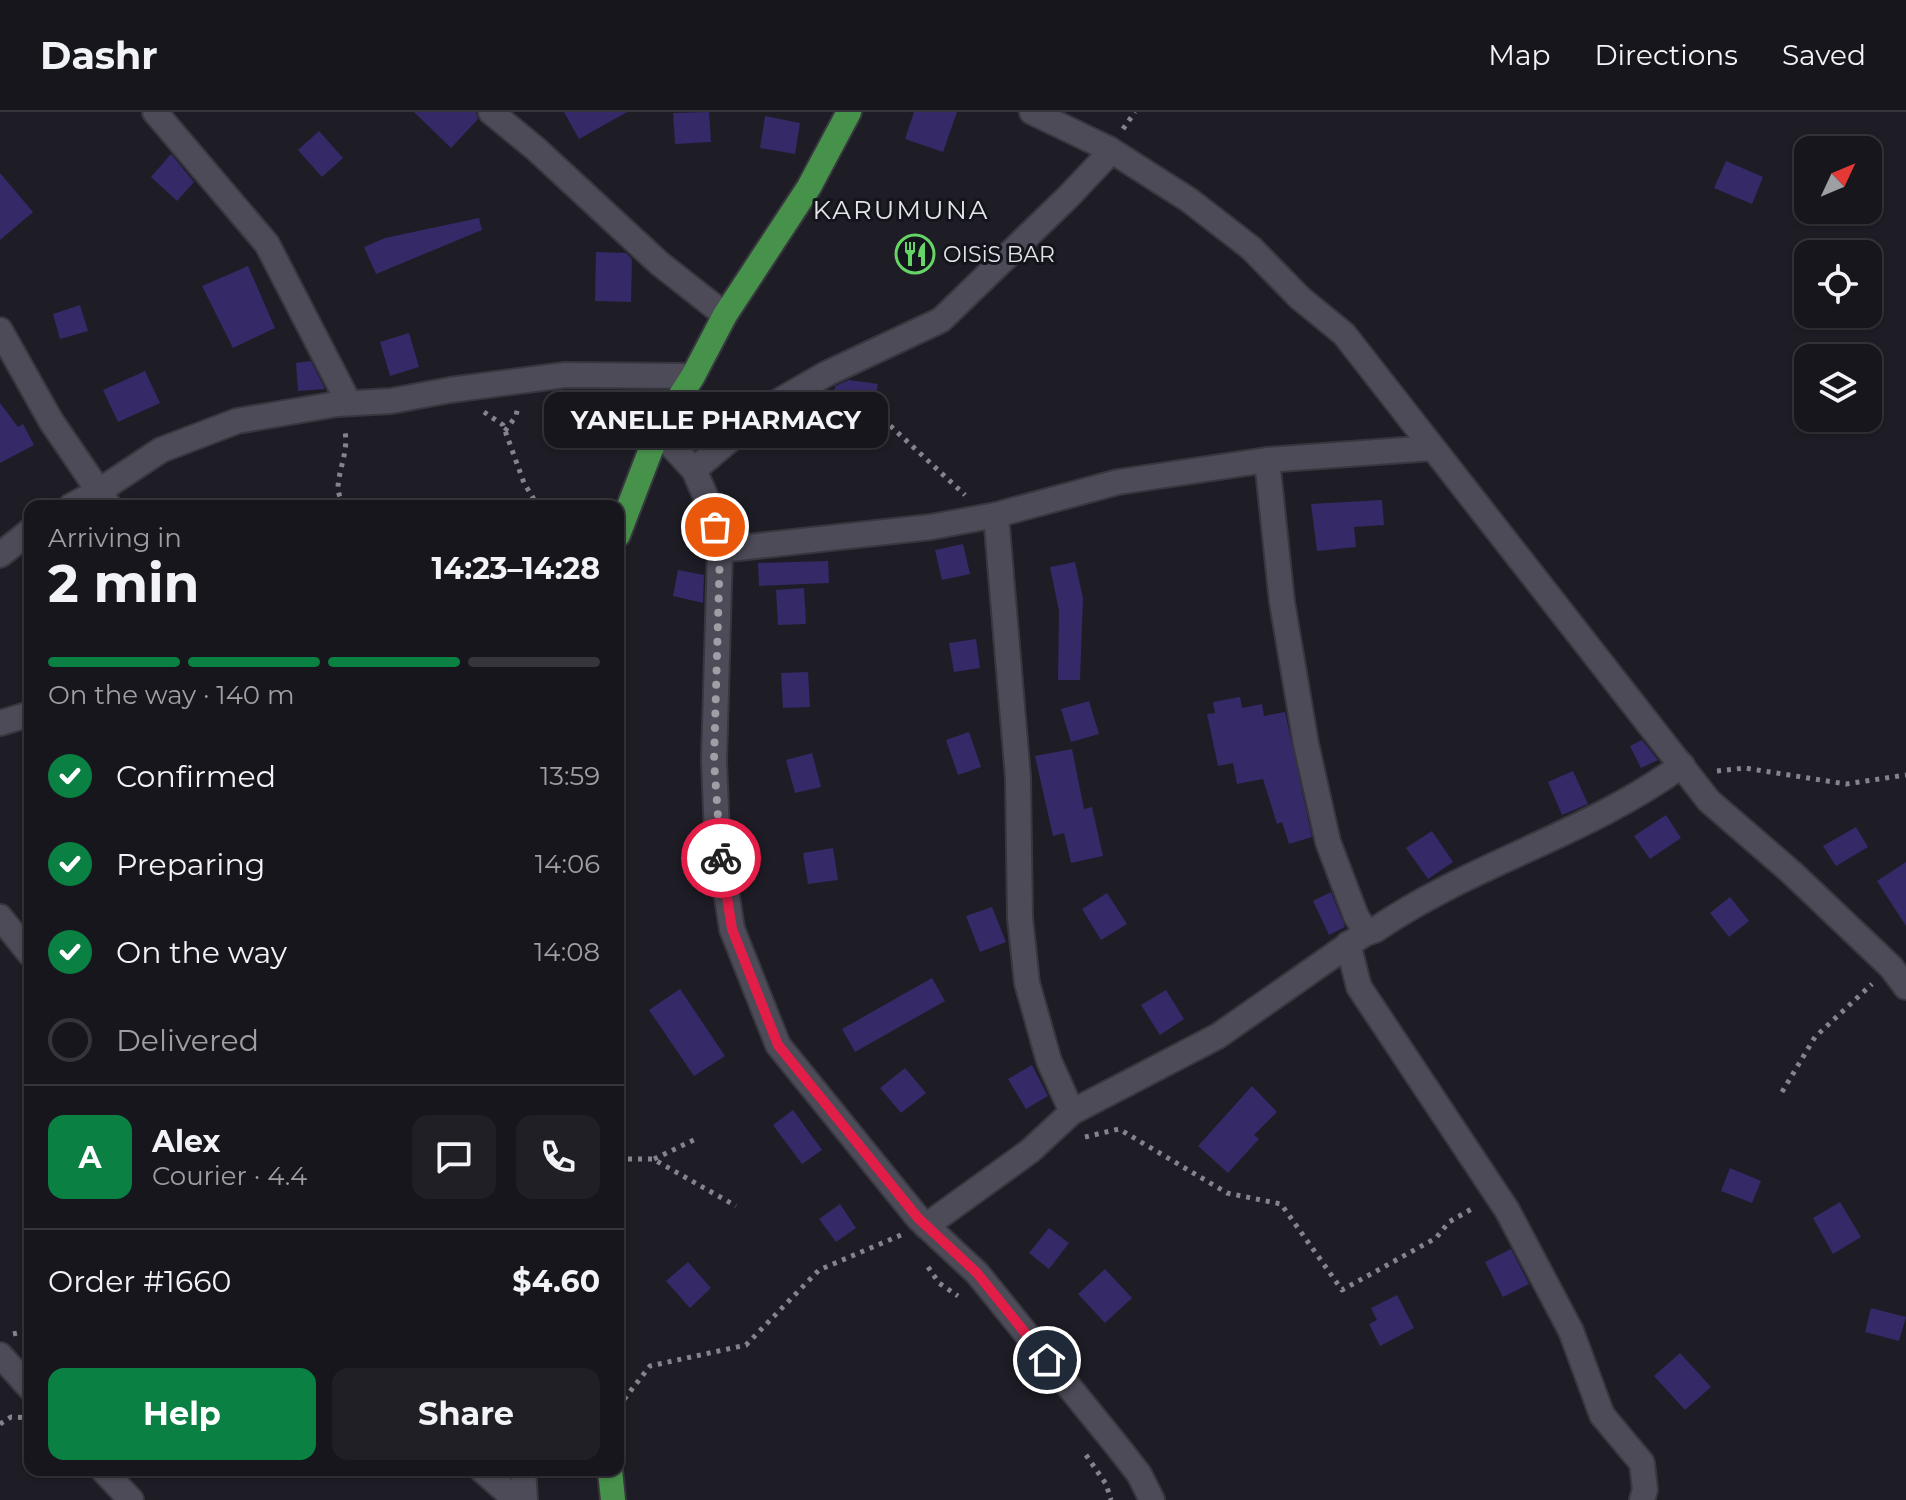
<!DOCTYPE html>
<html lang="en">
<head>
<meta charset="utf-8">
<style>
  :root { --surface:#16161c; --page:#1f1f25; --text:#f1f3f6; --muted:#9e9fa3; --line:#35353b; --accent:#0b8043 }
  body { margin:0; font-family:Montserrat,sans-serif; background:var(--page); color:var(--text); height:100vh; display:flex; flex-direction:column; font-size:30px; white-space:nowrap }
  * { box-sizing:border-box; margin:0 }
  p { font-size:26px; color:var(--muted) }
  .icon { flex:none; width:44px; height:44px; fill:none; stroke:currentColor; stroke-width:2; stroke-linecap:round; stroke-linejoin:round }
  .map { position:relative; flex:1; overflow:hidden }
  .details { position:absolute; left:24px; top:388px; width:600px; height:976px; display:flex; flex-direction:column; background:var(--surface); border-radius:16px; box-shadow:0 2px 6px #0004,0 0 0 2px var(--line) }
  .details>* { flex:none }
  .needle { width:52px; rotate:46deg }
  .fabs { position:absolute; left:1794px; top:24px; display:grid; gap:16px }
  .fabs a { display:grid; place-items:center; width:88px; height:88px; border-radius:16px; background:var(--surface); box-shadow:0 2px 6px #0004,0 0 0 2px var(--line); font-size:40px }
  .pin { position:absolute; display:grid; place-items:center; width:68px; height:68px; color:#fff; margin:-34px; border:4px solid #fff; border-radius:50%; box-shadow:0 2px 8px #0007 }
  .courier { position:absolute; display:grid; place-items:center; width:80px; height:80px; margin:-40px; border:6px solid #e11d48; border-radius:50%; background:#fff; color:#222; box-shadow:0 2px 10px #0007 }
  .bubble { position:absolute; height:56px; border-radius:16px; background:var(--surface); box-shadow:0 2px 6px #0004,0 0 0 2px var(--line); font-size:26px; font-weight:700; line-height:56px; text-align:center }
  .head em { font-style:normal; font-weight:700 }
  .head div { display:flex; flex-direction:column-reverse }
  .head { display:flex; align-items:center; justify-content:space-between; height:136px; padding:0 24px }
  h1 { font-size:52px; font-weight:700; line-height:60px }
  .bar { display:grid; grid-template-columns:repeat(4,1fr); gap:12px 8px; align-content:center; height:96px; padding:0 24px }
  .bar i { height:10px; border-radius:6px; background:var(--line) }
  .bar .current { background:var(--accent) }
  .bar p { grid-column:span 4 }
  .line { display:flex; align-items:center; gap:20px; padding:0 24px; border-top:2px solid var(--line) }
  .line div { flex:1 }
  .round { display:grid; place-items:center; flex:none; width:84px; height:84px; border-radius:16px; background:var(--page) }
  ol { padding:0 24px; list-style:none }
  li { display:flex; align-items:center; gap:24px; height:88px }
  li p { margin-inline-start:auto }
  li .icon { padding:8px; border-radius:50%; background:var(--accent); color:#fff; stroke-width:4 }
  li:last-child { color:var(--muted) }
  li i { width:44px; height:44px; border:4px solid var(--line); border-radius:50% }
  .action { display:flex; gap:16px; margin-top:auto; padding:16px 24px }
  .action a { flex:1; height:92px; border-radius:16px; background:var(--accent); color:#fff; font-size:32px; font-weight:700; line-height:92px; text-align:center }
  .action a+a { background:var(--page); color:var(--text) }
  header { display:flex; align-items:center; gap:48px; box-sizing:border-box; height:112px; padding:0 40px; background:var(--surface); border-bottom:2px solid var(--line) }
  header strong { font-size:38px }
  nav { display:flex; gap:44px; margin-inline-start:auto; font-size:28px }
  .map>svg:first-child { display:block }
  .building { fill:#352967 }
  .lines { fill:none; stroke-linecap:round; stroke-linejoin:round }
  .minor-casing { stroke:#38373f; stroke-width:28 }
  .trunk-casing { stroke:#38373f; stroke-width:28 }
  .path { stroke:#85848c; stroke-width:5; stroke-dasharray:4 6; stroke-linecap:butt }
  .minor { stroke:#4c4b57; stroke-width:24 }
  .trunk { stroke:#47924b; stroke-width:24 }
  .done { stroke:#9e9ea5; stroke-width:8; stroke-dasharray:0 14.4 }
  .route { stroke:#e11d48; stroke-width:10 }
  .labels { text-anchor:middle; stroke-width:6; stroke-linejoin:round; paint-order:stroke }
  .poi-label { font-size:22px; fill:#e3e3e9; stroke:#14141d; text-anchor:start }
  .quarter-label { font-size:26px; letter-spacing:2px; fill:#e3e3e9; stroke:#14141d }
</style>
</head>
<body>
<header>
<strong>Dashr</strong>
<nav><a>Map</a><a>Directions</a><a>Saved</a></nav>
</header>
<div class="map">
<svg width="1906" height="1388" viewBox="0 0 1906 1388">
  <rect width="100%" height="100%" fill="#1e1d26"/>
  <!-- building -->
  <g class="building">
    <polygon points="414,0 476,0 478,7 451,36"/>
    <polygon points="564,0 627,0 579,27"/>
    <polygon points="709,0 711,30 675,32 673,1"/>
    <polygon points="914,0 957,0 943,40 905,27"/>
    <polygon points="765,4 800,11 795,42 760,36"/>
    <polygon points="319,19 343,46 322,65 298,38"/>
    <polygon points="171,42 194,70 177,89 151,65"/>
    <polygon points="1726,49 1763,65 1752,92 1714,76"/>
    <polygon points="0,61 33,100 0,128"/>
    <polygon points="479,106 482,118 376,162 364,135 385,126"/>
    <polygon points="596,140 626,141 632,147 631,190 595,189"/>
    <polygon points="248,154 275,216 233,236 202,174"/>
    <polygon points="80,193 88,219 60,227 53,202"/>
    <polygon points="409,221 419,255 390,264 380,230"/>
    <polygon points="311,249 325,277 298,279 296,251"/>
    <polygon points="145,259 160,291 118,310 103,278"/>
    <polygon points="849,268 878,272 873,302 832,296 835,274"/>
    <polygon points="0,291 18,315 23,312 34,333 0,351"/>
    <polygon points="619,300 624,334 594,338 590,304"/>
    <polygon points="1382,388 1384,413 1354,415 1356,435 1317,439 1311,392"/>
    <polygon points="963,432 970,462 942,468 935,438"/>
    <polygon points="828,449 829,471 759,474 758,451"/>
    <polygon points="1075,450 1083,486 1080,568 1058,568 1059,499 1050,455"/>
    <polygon points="678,458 704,463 703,491 673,484"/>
    <polygon points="804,476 806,512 778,513 776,478"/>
    <polygon points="976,527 980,556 954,560 949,531"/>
    <polygon points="808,560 810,595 783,596 781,561"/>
    <polygon points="1240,585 1242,596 1262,592 1264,604 1285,600 1312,725 1289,732 1282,710 1277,712 1263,667 1237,672 1233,651 1218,654 1207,602 1215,601 1213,590"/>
    <polygon points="1089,589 1099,622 1071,630 1061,597"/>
    <polygon points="969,620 981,655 958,663 946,628"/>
    <polygon points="1642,628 1658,648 1641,656 1630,634"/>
    <polygon points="1072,637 1084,697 1092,695 1103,744 1071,751 1064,721 1053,724 1035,644"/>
    <polygon points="812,641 821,675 795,681 786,648"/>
    <polygon points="1573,659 1588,692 1562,703 1548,670"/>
    <polygon points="1666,703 1681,726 1650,747 1634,724"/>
    <polygon points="1856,715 1868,735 1836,754 1823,734"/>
    <polygon points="1432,719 1453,750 1428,767 1406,736"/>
    <polygon points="833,736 838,768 808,772 803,741"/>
    <polygon points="1906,750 1906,814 1877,769"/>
    <polygon points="1331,780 1345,815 1329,823 1313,789"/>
    <polygon points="1107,781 1127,812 1101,828 1082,797"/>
    <polygon points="1730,785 1749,809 1729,825 1710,801"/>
    <polygon points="992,795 1006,830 980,840 966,804"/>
    <polygon points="932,866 945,889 855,940 842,917"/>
    <polygon points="680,877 725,944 694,964 649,898"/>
    <polygon points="1166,878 1184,907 1160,923 1141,893"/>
    <polygon points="1032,953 1048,984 1026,997 1008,967"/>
    <polygon points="905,956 926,981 901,1001 880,976"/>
    <polygon points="1252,974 1277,1000 1254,1023 1259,1027 1228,1061 1198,1034"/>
    <polygon points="793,998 822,1038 802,1052 773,1013"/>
    <polygon points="1730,1056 1761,1069 1752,1091 1721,1079"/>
    <polygon points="1840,1090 1861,1125 1833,1142 1813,1106"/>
    <polygon points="840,1092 856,1116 836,1130 819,1107"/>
    <polygon points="1049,1116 1069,1131 1049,1157 1029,1141"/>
    <polygon points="1511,1137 1529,1172 1503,1185 1485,1150"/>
    <polygon points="688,1150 711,1176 690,1196 666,1169"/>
    <polygon points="1105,1157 1132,1186 1105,1211 1078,1182"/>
    <polygon points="1397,1183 1414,1216 1380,1234 1369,1212 1377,1208 1371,1196"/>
    <polygon points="1871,1196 1906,1205 1899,1229 1865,1220"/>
    <polygon points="1680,1241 1711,1275 1685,1298 1654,1264"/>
  </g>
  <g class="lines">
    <!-- minor casing -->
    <g class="minor-casing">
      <g id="minor">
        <polyline points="155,0 267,132 349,291"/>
        <polyline points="491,0 536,37 659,151 725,203"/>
        <polyline points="1032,0 1109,37 1189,88 1251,136 1300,186 1344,222 1709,689 1791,760 1891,855 1906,875"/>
        <polyline points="0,218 51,309 109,394"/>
        <polyline points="658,319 694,358 709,392 720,438 714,649 717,721 732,817 778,933 918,1106 977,1161 1118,1335 1139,1362 1152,1388"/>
        <polyline points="1267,348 1432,336"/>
        <polyline points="694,358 767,296 826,262 941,208 1069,84 1103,48 1109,37"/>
        <polyline points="71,394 99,379 161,338 237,309 337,292 391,289 450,278 565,263 693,264"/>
        <polyline points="996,403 1018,666 1020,806 1027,871 1049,949 1072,1000"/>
        <path d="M720,438L931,415L996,403L1118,370L1267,348L1282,490L1306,632L1328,730L1356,804L1367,821L1375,818C1471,752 1588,722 1682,653"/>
        <polyline points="0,443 30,419"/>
        <polyline points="0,611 30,602"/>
        <polyline points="0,805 30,842"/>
        <polyline points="1348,832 1359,875 1507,1098 1571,1219 1602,1303 1642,1351 1645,1378 1642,1388"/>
        <polyline points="926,1114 1030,1039 1072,1000 1218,924 1361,824"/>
        <polyline points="0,1243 30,1276"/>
        <polyline points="103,1358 131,1388"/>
        <polyline points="482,1358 516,1388"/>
        <polyline points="523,1358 525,1388"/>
      </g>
    </g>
    <!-- trunk casing -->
    <g class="trunk-casing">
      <g id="trunk">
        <polyline points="618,423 658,319 693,264 725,203 809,75 849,0"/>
        <polyline points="610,1358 613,1388"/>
      </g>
    </g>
    <!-- path -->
    <g class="path">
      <polyline points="1123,17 1135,0"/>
      <polyline points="484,300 503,313 524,371 538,394"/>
      <polyline points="883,307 965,383"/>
      <polyline points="505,319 516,304 518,294"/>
      <path d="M343,394C341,388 338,381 338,375C339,355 350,336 344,316"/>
      <polyline points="1717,659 1745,656 1846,672 1906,663"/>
      <polyline points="1782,980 1815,925 1872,872"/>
      <polyline points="1085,1025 1119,1017 1227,1081 1281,1092 1342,1178 1436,1126 1449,1110 1475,1095"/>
      <polyline points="618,1047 653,1047 736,1094"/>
      <polyline points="654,1047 698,1026"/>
      <polyline points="928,1155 939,1171 958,1184"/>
      <polyline points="13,1222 30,1218"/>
      <polyline points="618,1295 650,1254 746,1233 819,1158 901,1123"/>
      <polyline points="0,1312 11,1305 30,1306"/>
      <polyline points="1086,1343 1106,1372 1111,1388"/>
    </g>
    <!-- minor -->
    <use href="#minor" class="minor"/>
    <!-- trunk -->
    <use href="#trunk" class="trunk"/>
  </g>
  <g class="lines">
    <!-- done -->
    <polyline class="done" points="715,415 720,438 714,649 721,746"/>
    <!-- route -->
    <polyline class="route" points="721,746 732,817 778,933 918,1106 977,1161 1047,1248"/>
  </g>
  <!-- icons -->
  <defs>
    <g id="restaurant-ring" transform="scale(2)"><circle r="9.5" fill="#14141d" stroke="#66d467" stroke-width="1.5"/><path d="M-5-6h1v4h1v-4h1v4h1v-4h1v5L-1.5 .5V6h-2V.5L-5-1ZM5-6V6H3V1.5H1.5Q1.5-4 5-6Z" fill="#66d467"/></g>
  </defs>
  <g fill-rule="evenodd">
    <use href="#restaurant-ring" x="915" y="142"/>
  </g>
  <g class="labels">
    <!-- poi labels -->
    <g class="poi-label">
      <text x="943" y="150">OISiS BAR</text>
    </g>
    <!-- quarter labels -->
    <g class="quarter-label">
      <text x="901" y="107">KARUMUNA</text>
    </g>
  </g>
</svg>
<div class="fabs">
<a><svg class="needle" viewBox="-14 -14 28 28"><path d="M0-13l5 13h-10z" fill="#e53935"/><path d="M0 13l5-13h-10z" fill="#9e9fa3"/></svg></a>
<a><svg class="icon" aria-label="locate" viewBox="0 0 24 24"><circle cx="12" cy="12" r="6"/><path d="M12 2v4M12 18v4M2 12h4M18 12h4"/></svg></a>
<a><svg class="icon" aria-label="layers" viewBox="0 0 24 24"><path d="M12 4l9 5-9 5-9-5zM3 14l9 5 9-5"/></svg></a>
</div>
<div class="pin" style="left:715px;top:415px;background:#ea580c"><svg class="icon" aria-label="bag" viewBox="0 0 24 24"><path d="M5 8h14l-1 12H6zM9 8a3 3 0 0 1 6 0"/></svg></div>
<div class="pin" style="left:1047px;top:1248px;background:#1f2937"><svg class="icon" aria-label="home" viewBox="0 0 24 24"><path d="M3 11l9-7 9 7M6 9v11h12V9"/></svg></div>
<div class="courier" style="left:721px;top:746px"><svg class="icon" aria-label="bike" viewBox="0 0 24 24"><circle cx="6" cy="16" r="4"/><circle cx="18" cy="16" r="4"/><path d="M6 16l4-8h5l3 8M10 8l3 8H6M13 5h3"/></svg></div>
<div class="bubble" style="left:544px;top:280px;width:344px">YANELLE PHARMACY</div>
<section class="details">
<div class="head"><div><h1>2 min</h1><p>Arriving in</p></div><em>14:23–14:28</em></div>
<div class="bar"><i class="current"></i><i class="current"></i><i class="current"></i><i></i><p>On the way · 140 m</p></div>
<ol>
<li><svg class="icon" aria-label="check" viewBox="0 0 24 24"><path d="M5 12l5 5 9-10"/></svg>Confirmed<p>13:59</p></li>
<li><svg class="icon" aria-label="check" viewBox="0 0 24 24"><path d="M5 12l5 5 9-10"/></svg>Preparing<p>14:06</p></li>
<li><svg class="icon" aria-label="check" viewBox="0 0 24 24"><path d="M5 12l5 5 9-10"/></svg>On the way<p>14:08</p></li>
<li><i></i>Delivered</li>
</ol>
<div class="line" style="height:144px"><b class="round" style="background:var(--accent);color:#fff">A</b><div><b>Alex</b><p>Courier · 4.4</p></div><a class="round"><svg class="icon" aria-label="chat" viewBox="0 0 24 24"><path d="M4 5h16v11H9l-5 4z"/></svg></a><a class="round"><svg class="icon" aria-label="phone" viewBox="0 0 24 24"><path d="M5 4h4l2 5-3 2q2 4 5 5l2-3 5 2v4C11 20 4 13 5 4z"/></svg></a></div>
<div class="line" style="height:104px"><div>Order #1660</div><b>$4.60</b></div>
<div class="action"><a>Help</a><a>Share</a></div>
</section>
</div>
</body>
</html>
